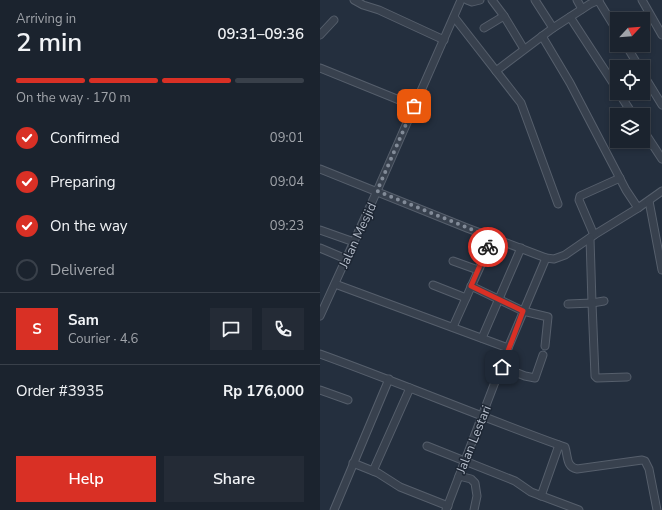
<!DOCTYPE html>
<html lang="en">
<head>
<meta charset="utf-8">
<style>
  :root { --surface:#1b232e; --page:#242b36; --text:#f1f3f6; --muted:#a0a4aa; --line:#39404a; --accent:#d93025 }
  body { margin:0; font-family:"Nunito Sans",sans-serif; background:var(--page); color:var(--text); height:100vh; display:flex; flex-direction:column; font-size:15px; white-space:nowrap }
  * { box-sizing:border-box; margin:0 }
  p { font-size:13px; color:var(--muted) }
  .icon { flex:none; width:22px; height:22px; fill:none; stroke:currentColor; stroke-width:2; stroke-linecap:round; stroke-linejoin:round }
  .map { position:relative; flex:1; overflow:hidden }
  .drawer { display:flex; flex-direction:column; background:var(--surface); width:320px }
  .drawer>* { flex:none }
  .needle { width:26px; rotate:64deg }
  .buttons { position:absolute; left:290px; top:12px; display:grid; gap:8px }
  .buttons a { display:grid; place-items:center; width:40px; height:40px; border-radius:0px; background:var(--surface); box-shadow:0 2px 6px #0003,0 0 0 1px var(--line); font-size:20px }
  .pin { position:absolute; display:grid; place-items:center; width:34px; height:34px; color:#fff; margin:-17px; border-radius:8px; box-shadow:0 2px 6px #0006 }
  .courier { position:absolute; display:grid; place-items:center; width:40px; height:40px; margin:-20px; border:3px solid #d93025; border-radius:50%; background:#fff; color:#222; box-shadow:0 1px 5px #0007 }
  .headline em { font-style:normal; font-weight:600 }
  .headline div { display:flex; flex-direction:column-reverse }
  .headline { display:flex; align-items:center; justify-content:space-between; height:68px; padding:0 16px }
  h1 { font-size:26px; font-weight:600; line-height:30px }
  .bar { display:grid; grid-template-columns:repeat(4,1fr); gap:6px 4px; align-content:center; height:48px; padding:0 16px }
  .bar i { height:5px; border-radius:3px; background:var(--line) }
  .bar .on { background:var(--accent) }
  .bar p { grid-column:span 4 }
  .line { display:flex; align-items:center; gap:10px; padding:0 16px; border-top:1px solid var(--line) }
  .line div { flex:1 }
  .round { display:grid; place-items:center; flex:none; width:42px; height:42px; border-radius:0px; background:var(--page) }
  ol { padding:0 16px; list-style:none }
  li { display:flex; align-items:center; gap:12px; height:44px }
  li p { margin-inline-start:auto }
  li .icon { padding:4px; border-radius:50%; background:var(--accent); color:#fff; stroke-width:4 }
  li:last-child { color:var(--muted) }
  li i { width:22px; height:22px; border:2px solid var(--line); border-radius:50% }
  .action { display:flex; gap:8px; margin-top:auto; padding:8px 16px }
  .action a { flex:1; height:46px; border-radius:0px; background:var(--accent); color:#fff; font-size:16px; font-weight:600; line-height:46px; text-align:center }
  .action a+a { background:var(--page); color:var(--text) }
  main { display:flex; flex:1; min-height:0 }
  .map>svg:first-child { display:block }
  .lines { fill:none; stroke-linecap:round; stroke-linejoin:round }
  .minor-casing { stroke:#565f6c; stroke-width:9 }
  .minor { stroke:#38414e; stroke-width:7 }
  .done { stroke:#828b98; stroke-width:4; stroke-dasharray:0 7.2 }
  .route { stroke:#d93025; stroke-width:5 }
  .labels { text-anchor:middle; stroke-width:3; stroke-linejoin:round; paint-order:stroke }
  .street-label { font-size:13px; fill:#b4bcc9; stroke:#1d2633 }
</style>
</head>
<body>
<main>
<section class="drawer">
<div class="headline"><div><h1>2 min</h1><p>Arriving in</p></div><em>09:31–09:36</em></div>
<div class="bar"><i class="on"></i><i class="on"></i><i class="on"></i><i></i><p>On the way · 170 m</p></div>
<ol>
<li><svg class="icon" aria-label="check" viewBox="0 0 24 24"><path d="M5 12l5 5 9-10"/></svg>Confirmed<p>09:01</p></li>
<li><svg class="icon" aria-label="check" viewBox="0 0 24 24"><path d="M5 12l5 5 9-10"/></svg>Preparing<p>09:04</p></li>
<li><svg class="icon" aria-label="check" viewBox="0 0 24 24"><path d="M5 12l5 5 9-10"/></svg>On the way<p>09:23</p></li>
<li><i></i>Delivered</li>
</ol>
<div class="line" style="height:72px"><b class="round" style="background:var(--accent);color:#fff">S</b><div><b>Sam</b><p>Courier · 4.6</p></div><a class="round"><svg class="icon" aria-label="chat" viewBox="0 0 24 24"><path d="M4 5h16v11H9l-5 4z"/></svg></a><a class="round"><svg class="icon" aria-label="phone" viewBox="0 0 24 24"><path d="M5 4h4l2 5-3 2q2 4 5 5l2-3 5 2v4C11 20 4 13 5 4z"/></svg></a></div>
<div class="line" style="height:52px"><div>Order #3935</div><b>Rp 176,000</b></div>
<div class="action"><a>Help</a><a>Share</a></div>
</section>
<div class="map">
<svg width="342" height="510" viewBox="0 0 342 510">
  <rect width="100%" height="100%" fill="#242f3e"/>
  <g class="lines">
    <!-- minor casing -->
    <g class="minor-casing">
      <g id="minor">
        <polyline points="34,0 43,5 59,10 124,40"/>
        <polyline points="147,0 152,2 160,0"/>
        <polyline points="172,0 184,16 204,49"/>
        <polyline points="215,0 233,28"/>
        <polyline points="257,0 262,9"/>
        <polyline points="278,0 297,31"/>
        <polyline points="322,0 342,35"/>
        <polyline points="134,17 201,103 238,204"/>
        <polyline points="250,17 297,89"/>
        <polyline points="164,28 184,16"/>
        <polyline points="0,35 14,20"/>
        <polyline points="222,36 250,83 306,190 318,208"/>
        <polyline points="306,45 319,67"/>
        <polyline points="0,68 94,106"/>
        <polyline points="176,71 233,28 270,4 279,0"/>
        <polyline points="323,74 342,105"/>
        <polyline points="299,93 313,115"/>
        <polyline points="323,130 342,159"/>
        <polyline points="0,169 147,228 226,258 234,259 245,255 274,235 318,208 342,191"/>
        <polyline points="329,201 342,270"/>
        <polyline points="0,230 34,242"/>
        <polyline points="274,235 259,200 260,196 300,178"/>
        <polyline points="270,238 272,303 284,301"/>
        <polyline points="0,248 26,259"/>
        <polyline points="133,261 158,270"/>
        <polyline points="15,284 188,348"/>
        <polyline points="113,285 146,298"/>
        <polyline points="151,286 203,311 228,317 225,346"/>
        <polyline points="248,304 272,303 275,376 277,378 307,377"/>
        <polyline points="0,316 57,191 141,0"/>
        <polyline points="133,327 173,238"/>
        <polyline points="162,338 201,248"/>
        <path d="M0,354C80,383 159,416 239,445L245,447C248,456 246,467 257,469L322,460L325,461L329,469L337,510"/>
        <polyline points="182,367 205,376 215,378 223,355"/>
        <polyline points="0,390 28,400"/>
        <polyline points="107,446 195,481 211,492 259,510"/>
        <polyline points="33,463 58,473 80,487 128,506"/>
        <polyline points="53,471 90,388"/>
        <polyline points="139,476 151,479 155,483 157,496 154,510"/>
        <polyline points="221,496 239,445"/>
        <polyline points="14,510 69,379"/>
        <polyline points="126,510 188,348 226,258"/>
      </g>
    </g>
    <!-- minor -->
    <use href="#minor" class="minor"/>
  </g>
  <g class="lines">
    <!-- done -->
    <polyline class="done" points="94,106 57,191 173,238 168,247"/>
    <!-- route -->
    <polyline class="route" points="168,247 151,286 203,311 182,367"/>
  </g>
  <g class="labels">
    <!-- street labels -->
    <g class="street-label">
      <text transform="translate(37 235) rotate(-65)" y="5">Jalan Mesjid</text>
      <text transform="translate(153 439) rotate(-68)" y="5">Jalan Lestari</text>
    </g>
  </g>
</svg>
<div class="buttons">
<a><svg class="needle" viewBox="-14 -14 28 28"><path d="M0-13l5 13h-10z" fill="#e53935"/><path d="M0 13l5-13h-10z" fill="#a0a4aa"/></svg></a>
<a><svg class="icon" aria-label="locate" viewBox="0 0 24 24"><circle cx="12" cy="12" r="6"/><path d="M12 2v4M12 18v4M2 12h4M18 12h4"/></svg></a>
<a><svg class="icon" aria-label="layers" viewBox="0 0 24 24"><path d="M12 4l9 5-9 5-9-5zM3 14l9 5 9-5"/></svg></a>
</div>
<div class="pin" style="left:94px;top:106px;background:#ea580c"><svg class="icon" aria-label="bag" viewBox="0 0 24 24"><path d="M5 8h14l-1 12H6zM9 8a3 3 0 0 1 6 0"/></svg></div>
<div class="pin" style="left:182px;top:367px;background:#1f2937"><svg class="icon" aria-label="home" viewBox="0 0 24 24"><path d="M3 11l9-7 9 7M6 9v11h12V9"/></svg></div>
<div class="courier" style="left:168px;top:247px"><svg class="icon" aria-label="bike" viewBox="0 0 24 24"><circle cx="6" cy="16" r="4"/><circle cx="18" cy="16" r="4"/><path d="M6 16l4-8h5l3 8M10 8l3 8H6M13 5h3"/></svg></div>
</div>
</main>
</body>
</html>
